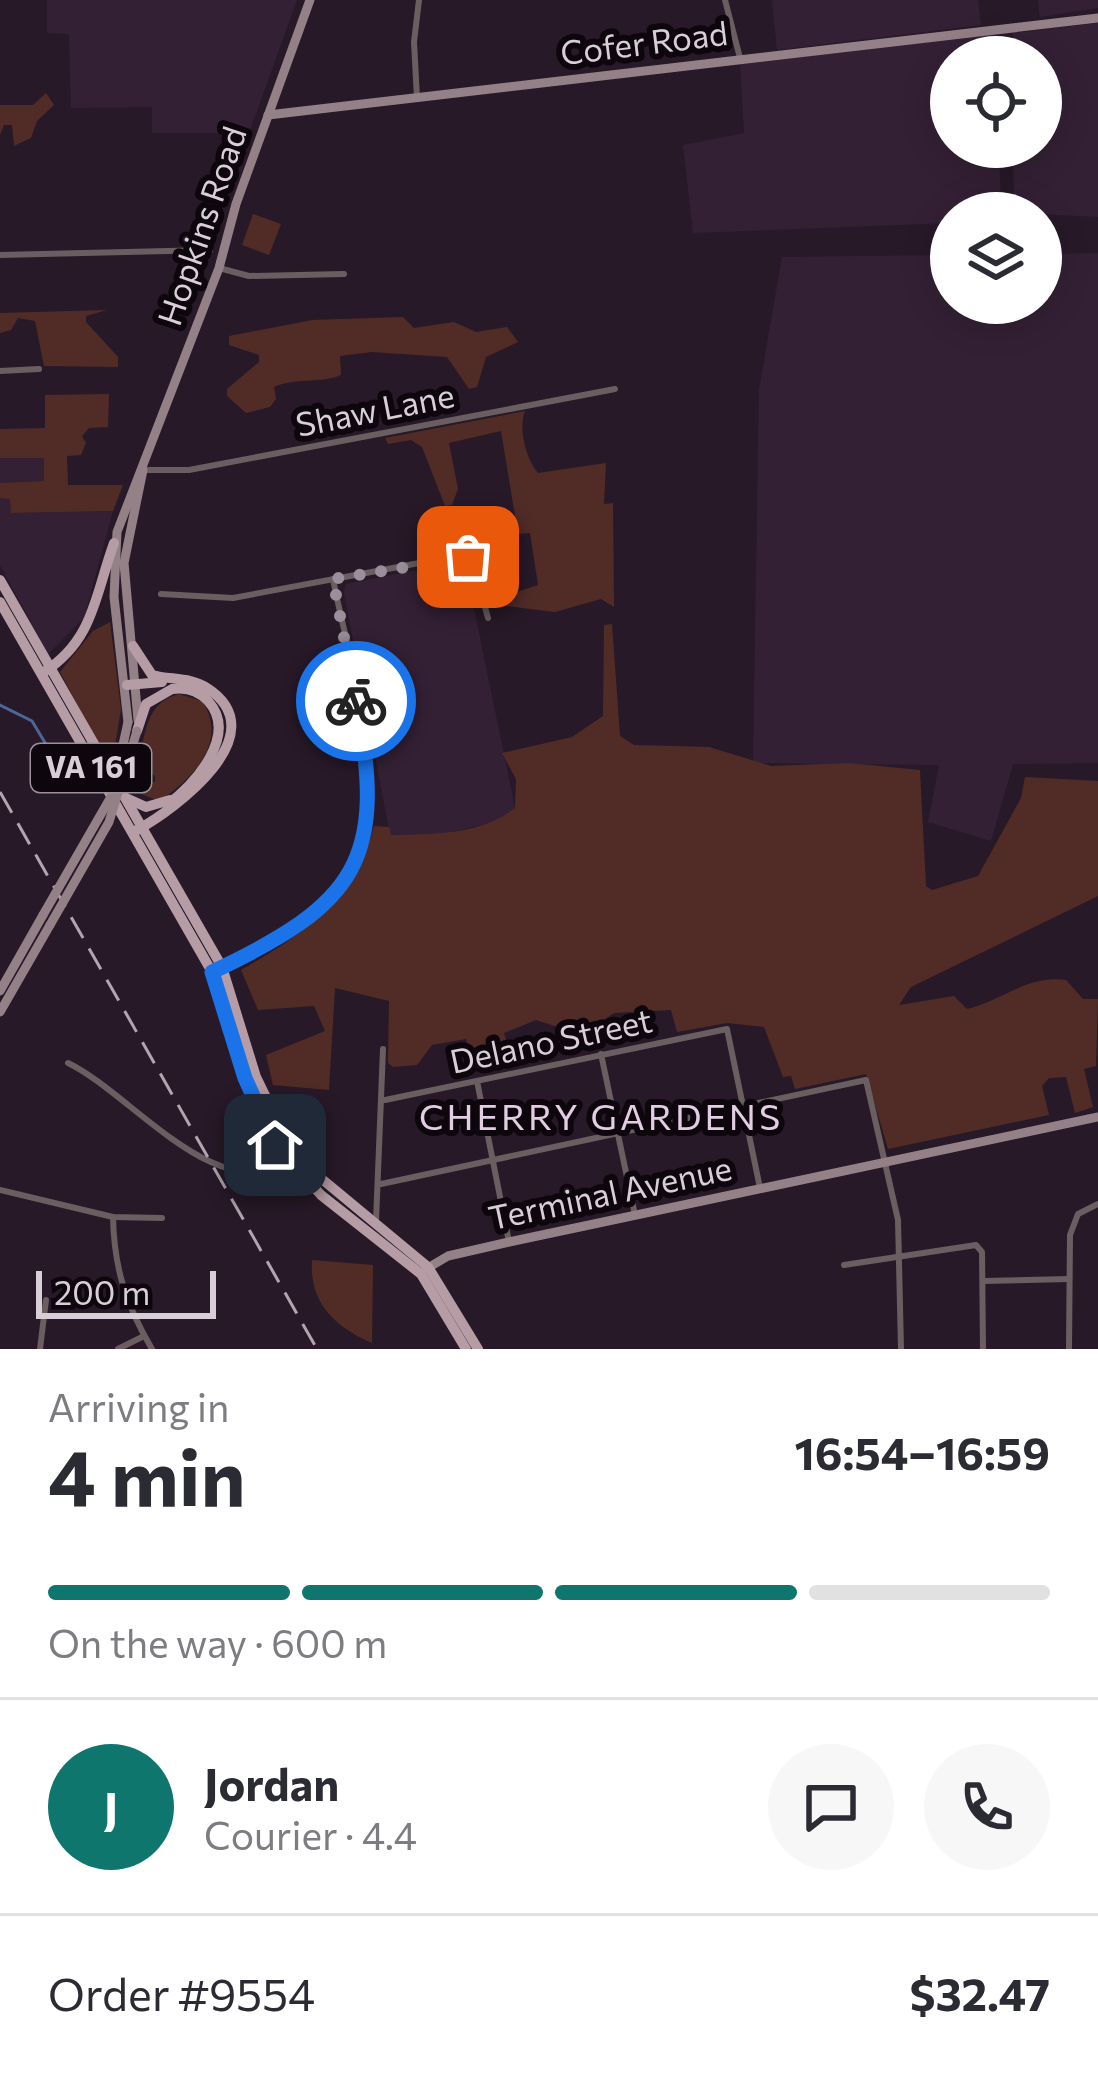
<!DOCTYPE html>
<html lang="en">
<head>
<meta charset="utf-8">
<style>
  :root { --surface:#fff; --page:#f7f7f7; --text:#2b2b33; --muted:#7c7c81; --line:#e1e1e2; --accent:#0f766e }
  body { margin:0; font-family:Commissioner,sans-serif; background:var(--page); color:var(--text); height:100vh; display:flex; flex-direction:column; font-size:45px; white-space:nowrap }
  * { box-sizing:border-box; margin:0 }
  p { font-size:39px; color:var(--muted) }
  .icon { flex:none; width:66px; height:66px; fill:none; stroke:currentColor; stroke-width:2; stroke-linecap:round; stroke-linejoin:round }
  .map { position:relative; height:1349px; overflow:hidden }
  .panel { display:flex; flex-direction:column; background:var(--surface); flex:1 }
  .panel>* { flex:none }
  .tools { position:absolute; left:930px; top:36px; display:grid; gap:24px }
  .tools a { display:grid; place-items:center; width:132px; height:132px; border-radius:50%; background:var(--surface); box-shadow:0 6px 30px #0003; font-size:60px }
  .scale { position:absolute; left:36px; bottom:30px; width:180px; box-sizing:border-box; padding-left:12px; border:6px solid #d8ced8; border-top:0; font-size:33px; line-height:42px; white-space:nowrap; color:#d8ced8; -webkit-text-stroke:9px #0d070d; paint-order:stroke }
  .pin { position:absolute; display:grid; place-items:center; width:102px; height:102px; color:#fff; margin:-51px; border-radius:24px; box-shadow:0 6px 18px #0006 }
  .courier { position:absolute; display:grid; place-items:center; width:120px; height:120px; margin:-60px; border:9px solid #1a73e8; border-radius:50%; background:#fff; color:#222; box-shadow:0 3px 15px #0007 }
  .headline em { font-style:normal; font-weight:700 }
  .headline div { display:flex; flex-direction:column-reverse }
  .headline { display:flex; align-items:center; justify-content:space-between; height:204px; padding:0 48px }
  h1 { font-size:78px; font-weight:700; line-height:90px }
  .bar { display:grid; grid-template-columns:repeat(4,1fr); gap:18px 12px; align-content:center; height:144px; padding:0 48px }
  .bar i { height:15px; border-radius:9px; background:var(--line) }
  .bar .on { background:var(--accent) }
  .bar p { grid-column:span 4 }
  .line { display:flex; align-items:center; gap:30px; padding:0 48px; border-top:3px solid var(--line) }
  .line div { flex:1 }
  .round { display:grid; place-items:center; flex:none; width:126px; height:126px; border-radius:63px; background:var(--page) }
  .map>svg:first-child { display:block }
  .built { fill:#342035 }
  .green { fill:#512c27 }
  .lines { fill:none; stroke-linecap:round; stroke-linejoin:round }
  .stream { stroke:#4c669a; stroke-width:3 }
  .street { stroke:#6a5e61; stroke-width:6 }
  .secondary { stroke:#948187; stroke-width:9 }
  .primary { stroke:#b69da5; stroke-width:10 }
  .rail { stroke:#b0a5b0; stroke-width:3; stroke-dasharray:24 12; stroke-linecap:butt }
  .secondary-bridge { stroke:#948187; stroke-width:9 }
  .done { stroke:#9a8f9a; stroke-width:12; stroke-dasharray:0 21.6 }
  .route { stroke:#1a73e8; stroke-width:15 }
  .labels { text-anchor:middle; stroke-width:12; stroke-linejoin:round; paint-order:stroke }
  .shield { fill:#0d070d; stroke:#9b929b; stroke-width:3 }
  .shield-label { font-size:30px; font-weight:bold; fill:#d8ced8 }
  .street-label { font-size:33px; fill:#d8ced8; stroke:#0d070d }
  .neighbourhood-label { font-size:36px; letter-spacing:3px; fill:#e2cde2; stroke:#0d070d }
</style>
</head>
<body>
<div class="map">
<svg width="1098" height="1349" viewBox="0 0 1098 1349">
  <rect width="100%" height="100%" fill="#281928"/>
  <!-- built -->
  <g class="built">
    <polygon points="47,0 297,0 249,133 152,133 152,107 71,108 69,34 47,33"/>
    <polygon points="772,0 978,0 981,25 777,50"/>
    <polygon points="1038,0 1098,0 1098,8 1040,17"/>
    <polygon points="1098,23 1098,217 1014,213 1013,147 1041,147 1041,57 1012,57 1013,33"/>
    <polygon points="995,35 996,57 951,57 951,147 999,147 1001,213 951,213 951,223 693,233 683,145 744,133 740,62"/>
    <polygon points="1098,253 1098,763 1013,764 991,841 928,822 939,765 753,763 759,390 782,257 951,255 951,303 1041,303 1041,254"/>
    <polygon points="44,457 45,481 0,483 0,458"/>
    <polygon points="0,498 10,498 12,513 113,511 84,618 48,654 0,565"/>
    <polygon points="458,562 465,565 515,808 499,821 442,834 390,835 344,593 346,584"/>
  </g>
  <!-- green -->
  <g class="green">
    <polygon points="46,93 54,105 37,121 31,138 14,146 12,125 4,125 0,135 0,105 33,105"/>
    <polygon points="253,214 281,224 269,255 242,245"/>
    <polygon points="107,310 86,316 86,322 118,357 118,367 44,366 35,321 18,318 11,330 0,333 0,313"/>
    <path d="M403,317L414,328L454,322L476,332L507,327L518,342L486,357L477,387L469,389L447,357L372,352L340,356L341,375C320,384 296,377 274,387L276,399L270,407L246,413L227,396V389L259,362V355L229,345V336L312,320Z"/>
    <polygon points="109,394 108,427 89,428 82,436 86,443 81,455 67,456 68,485 123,485 113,511 11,513 10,499 0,498 0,483 44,481 44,458 0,458 0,429 45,428 45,395"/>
    <path d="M525,411C518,429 526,459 538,473L606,463L604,504L613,503L614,607L601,599L555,612L498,605V598L538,585L530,533L518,534L501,431L449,443L458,489L452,505L445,506L422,447L411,440L388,444L385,438Z"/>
    <polygon points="110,622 121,709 113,758 102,751 60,672 93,631"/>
    <path d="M612,624L620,736L634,745L709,747L771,766L849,763L920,770L926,886L932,890L978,876L1021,798L1025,777L1098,781V896L911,987L899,1005L954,996L967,1009C1001,1001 1027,975 1066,980L1083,999H1098L1096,1066L1084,1069L1093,1107L1075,1113L1066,1077L1049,1078L1042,1086L1049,1115L888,1149L866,1074L795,1089L791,1076L783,1077L764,1027L727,1023L677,1032L671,1010L614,1013L601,1022L604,1045L563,1053L564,1029L536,1020L504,1033L513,1064L474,1071L466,1039L432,1045L417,1065L393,1067L388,1063L389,1001L335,988L329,1090L273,1085L266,1055L325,1031L314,1006L258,1010L241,970C302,935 357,899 374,826L389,827L391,835C433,834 481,835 515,808L516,779L502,753L572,737L603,716L604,625Z"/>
    <path d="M179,694L202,701C229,741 194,778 159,801L131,790L133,782H155V776L138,765C146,735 144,703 179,694Z"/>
    <path d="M312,1260L373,1265L372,1343C335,1327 309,1303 312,1260Z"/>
  </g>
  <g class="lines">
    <!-- stream -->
    <polyline class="stream" points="0,705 32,721 53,756 70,762"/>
    <!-- street -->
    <g class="street">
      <polyline points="725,0 740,58"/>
      <polyline points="417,98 414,42 419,0"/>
      <polyline points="0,255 210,250"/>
      <polyline points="219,268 249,276 344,274"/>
      <polyline points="0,371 39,369"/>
      <polyline points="143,470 189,470 615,389"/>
      <polyline points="161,594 233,598 462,555 472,561 488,618"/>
      <path d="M212,972C247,955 288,940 317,913C411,827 353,685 333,579"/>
      <polyline points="601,1054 635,1215"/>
      <path d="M68,1063C131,1093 217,1209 291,1161"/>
      <polyline points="477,1081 509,1242"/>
      <polyline points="385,1100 727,1029 760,1188"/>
      <polyline points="381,1184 866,1080 898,1220 901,1349"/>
      <polyline points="0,1190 113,1217 162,1218"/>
      <path d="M113,1217C114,1268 126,1305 152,1349"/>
      <polyline points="376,1221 383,1049"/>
      <polyline points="844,1265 976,1245 982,1252 983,1349"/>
      <polyline points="983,1281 1069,1279"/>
      <polyline points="40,1349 46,1300"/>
      <polyline points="118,1349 144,1336"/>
      <polyline points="1069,1349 1070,1235 1078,1214 1098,1204"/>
    </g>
    <!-- secondary -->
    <g class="secondary">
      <polyline points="268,115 1098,18"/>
      <polyline points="138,720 124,563 143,470"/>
      <polyline points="128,722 114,597 117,532 219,268 236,204 310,0"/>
      <polyline points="0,991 43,915"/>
      <polyline points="0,1012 50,925"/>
      <polyline points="426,1269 448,1256 509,1242 1098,1117"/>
    </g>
    <!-- primary -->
    <g class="primary">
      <polyline points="0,580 222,967 256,1077 279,1124 317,1175 428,1267 478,1349"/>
      <polyline points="0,602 212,972 245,1078 276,1145 321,1195 421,1274 466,1349"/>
      <path d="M133,646L152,675C170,680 191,677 207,688C278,734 175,809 137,830"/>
      <path d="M44,672C94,640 95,595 114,543"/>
      <polyline points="127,685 162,682"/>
      <path d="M137,731L146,704L172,689C186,687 198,690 208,701C239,735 195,784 167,805"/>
      <polyline points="126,798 146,807 170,800"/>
    </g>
    <!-- rail -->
    <polyline class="rail" points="0,792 317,1349"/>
    <!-- secondary-bridge -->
    <g class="secondary-bridge">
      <polyline points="43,915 112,795 128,722"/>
      <polyline points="50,925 109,822 137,731"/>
    </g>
  </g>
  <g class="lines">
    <!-- done -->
    <polyline class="done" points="356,701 333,579 468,557"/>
    <!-- route -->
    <path class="route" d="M275,1145L245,1078L212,972C356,904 388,861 356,701"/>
  </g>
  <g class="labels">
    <!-- shield labels -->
    <rect class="shield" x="31" y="744" width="120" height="48" rx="9"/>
    <g class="shield-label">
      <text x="91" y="778">VA 161</text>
    </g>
    <!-- street labels -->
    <g class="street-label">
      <text transform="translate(644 43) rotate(-7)" y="12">Cofer Road</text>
      <text transform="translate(202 226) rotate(-71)" y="12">Hopkins Road</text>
      <text transform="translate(375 410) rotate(-11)" y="12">Shaw Lane</text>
      <text transform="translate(551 1041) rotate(-12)" y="12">Delano Street</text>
      <text transform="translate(610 1193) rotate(-12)" y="12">Terminal Avenue</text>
    </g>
    <!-- neighbourhood labels -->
    <g class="neighbourhood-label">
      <text x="601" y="1130">CHERRY GARDENS</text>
    </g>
  </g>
</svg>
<div class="tools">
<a><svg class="icon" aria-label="locate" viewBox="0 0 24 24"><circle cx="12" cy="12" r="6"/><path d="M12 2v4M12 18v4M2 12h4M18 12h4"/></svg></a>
<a><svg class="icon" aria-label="layers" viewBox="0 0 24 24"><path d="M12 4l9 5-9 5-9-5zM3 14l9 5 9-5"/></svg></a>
</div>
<div class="scale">200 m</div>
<div class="pin" style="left:468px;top:557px;background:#ea580c"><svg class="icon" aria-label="bag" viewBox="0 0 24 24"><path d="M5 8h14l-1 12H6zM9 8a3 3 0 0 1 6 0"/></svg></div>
<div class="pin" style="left:275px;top:1145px;background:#1f2937"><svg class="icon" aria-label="home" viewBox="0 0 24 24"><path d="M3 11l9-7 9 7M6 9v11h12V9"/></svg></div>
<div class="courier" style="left:356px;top:701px"><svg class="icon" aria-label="bike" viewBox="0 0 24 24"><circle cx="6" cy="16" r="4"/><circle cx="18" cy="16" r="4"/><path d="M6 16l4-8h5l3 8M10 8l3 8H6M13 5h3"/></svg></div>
</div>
<section class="panel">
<div class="headline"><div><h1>4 min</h1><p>Arriving in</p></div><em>16:54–16:59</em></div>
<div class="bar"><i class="on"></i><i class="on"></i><i class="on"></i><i></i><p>On the way · 600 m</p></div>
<div class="line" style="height:216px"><b class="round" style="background:var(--accent);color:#fff">J</b><div><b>Jordan</b><p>Courier · 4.4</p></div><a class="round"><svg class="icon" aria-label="chat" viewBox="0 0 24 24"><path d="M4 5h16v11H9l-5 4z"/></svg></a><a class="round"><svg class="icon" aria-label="phone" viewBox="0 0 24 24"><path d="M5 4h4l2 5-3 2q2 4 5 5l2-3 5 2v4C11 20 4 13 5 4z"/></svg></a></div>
<div class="line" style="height:156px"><div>Order #9554</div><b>$32.47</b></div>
</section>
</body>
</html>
